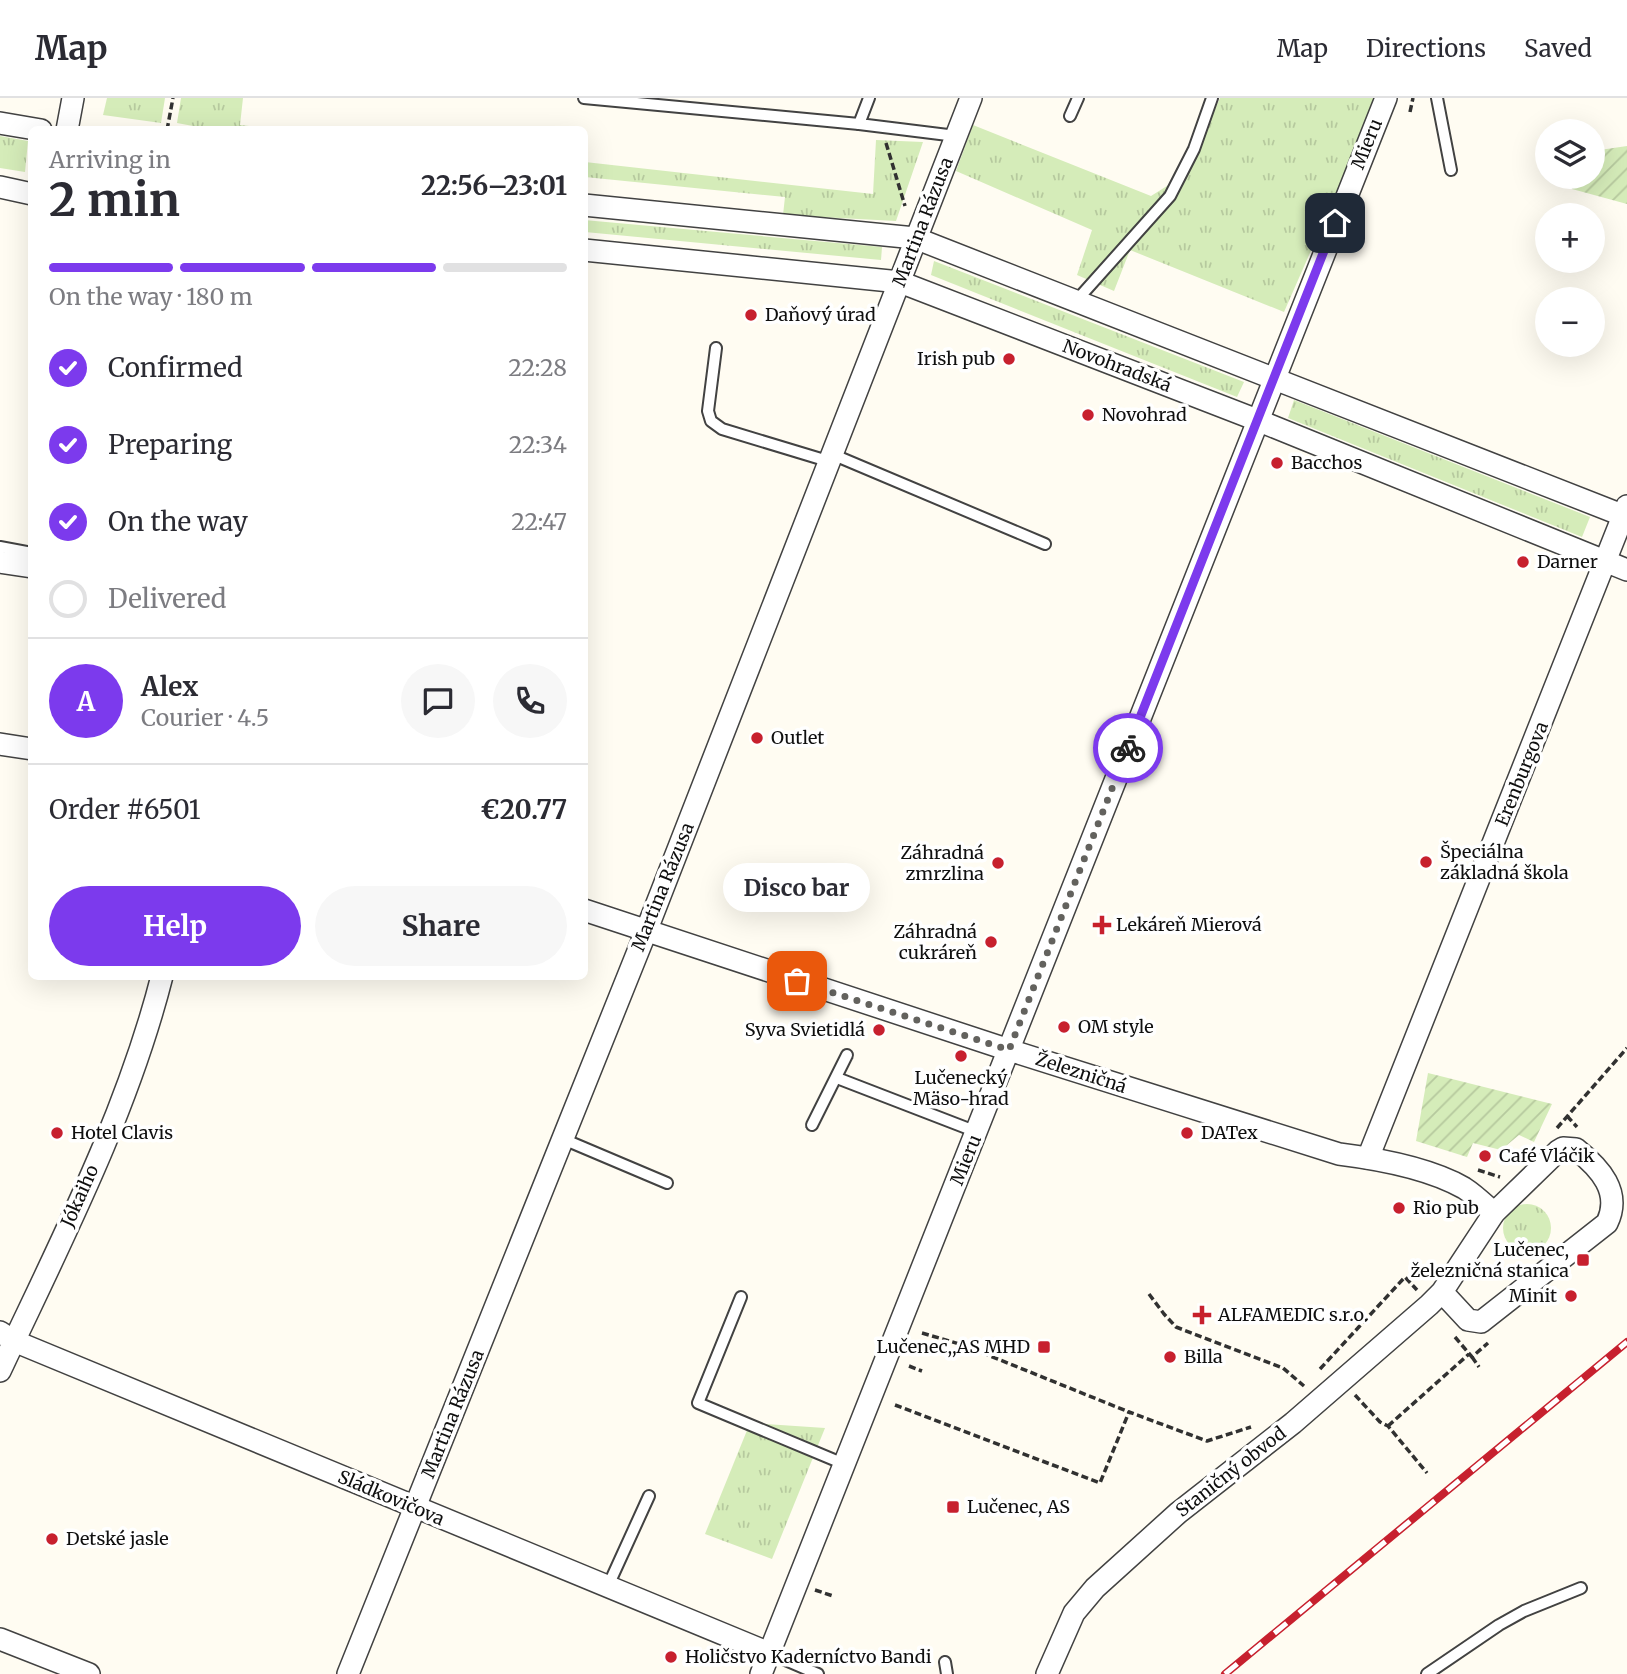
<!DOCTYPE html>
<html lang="en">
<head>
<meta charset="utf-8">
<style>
  :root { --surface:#fff; --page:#f7f7f7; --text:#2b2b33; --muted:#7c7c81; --line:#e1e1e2; --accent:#7c3aed }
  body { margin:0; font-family:Merriweather,serif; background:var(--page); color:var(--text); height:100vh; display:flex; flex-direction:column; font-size:26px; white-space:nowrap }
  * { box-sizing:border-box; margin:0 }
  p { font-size:23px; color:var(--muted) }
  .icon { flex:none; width:38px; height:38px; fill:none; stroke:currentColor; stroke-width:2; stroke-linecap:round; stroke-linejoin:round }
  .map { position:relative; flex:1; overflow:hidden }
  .panel { position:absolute; left:28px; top:28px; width:560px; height:854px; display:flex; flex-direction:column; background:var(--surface); border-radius:10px; box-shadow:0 7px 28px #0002 }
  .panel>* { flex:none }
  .buttons { position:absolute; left:1535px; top:21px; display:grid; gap:14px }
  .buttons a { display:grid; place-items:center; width:70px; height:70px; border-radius:50%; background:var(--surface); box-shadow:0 7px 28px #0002; font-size:35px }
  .pin { position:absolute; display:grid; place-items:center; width:60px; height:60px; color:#fff; margin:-30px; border-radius:14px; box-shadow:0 4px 10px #0006 }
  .courier { position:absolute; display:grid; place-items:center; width:70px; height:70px; margin:-35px; border:5px solid #7c3aed; border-radius:50%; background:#fff; color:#222; box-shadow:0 2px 9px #0007 }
  .bubble { position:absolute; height:49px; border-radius:24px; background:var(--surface); box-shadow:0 7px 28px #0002; font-size:23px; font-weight:700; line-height:49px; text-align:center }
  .head em { font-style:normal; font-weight:700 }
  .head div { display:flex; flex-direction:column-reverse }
  .head { display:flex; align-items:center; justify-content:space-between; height:119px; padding:0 21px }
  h1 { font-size:46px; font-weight:700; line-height:52px }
  .bar { display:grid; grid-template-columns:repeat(4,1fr); gap:10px 7px; align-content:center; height:84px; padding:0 21px }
  .bar i { height:9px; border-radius:5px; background:var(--line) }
  .bar .selected { background:var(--accent) }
  .bar p { grid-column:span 4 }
  .line { display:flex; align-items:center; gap:18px; padding:0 21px; border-top:2px solid var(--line) }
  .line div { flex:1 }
  .round { display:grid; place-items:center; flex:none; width:74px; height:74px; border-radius:37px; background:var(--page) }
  ol { padding:0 21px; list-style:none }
  li { display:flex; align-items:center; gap:21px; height:77px }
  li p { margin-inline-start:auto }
  li .icon { padding:7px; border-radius:50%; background:var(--accent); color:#fff; stroke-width:4 }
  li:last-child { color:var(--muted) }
  li i { width:38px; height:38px; border:4px solid var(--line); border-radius:50% }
  .action { display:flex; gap:14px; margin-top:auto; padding:14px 21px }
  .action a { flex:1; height:80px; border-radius:42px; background:var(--accent); color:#fff; font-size:28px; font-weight:700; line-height:80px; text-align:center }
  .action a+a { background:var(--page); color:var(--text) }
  header { display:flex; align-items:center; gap:42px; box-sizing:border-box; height:98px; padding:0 35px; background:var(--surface); border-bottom:2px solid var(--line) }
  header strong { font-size:33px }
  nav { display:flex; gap:38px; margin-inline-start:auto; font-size:24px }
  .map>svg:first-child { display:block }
  .grass { fill:url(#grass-tufts) }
  .garden { fill:url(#garden-furrows) }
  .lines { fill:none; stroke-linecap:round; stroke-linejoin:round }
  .lane-casing { stroke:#424242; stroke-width:14 }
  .street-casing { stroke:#424242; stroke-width:24 }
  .path { stroke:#313131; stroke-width:3.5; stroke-dasharray:7 3.5; stroke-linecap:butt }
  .lane { stroke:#fff; stroke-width:10 }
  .street { stroke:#fff; stroke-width:21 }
  .rail-casing { stroke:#c7202e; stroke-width:8 }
  .rail { stroke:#fff; stroke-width:5; stroke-dasharray:16; stroke-linecap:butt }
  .done { stroke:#63625e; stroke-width:7; stroke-dasharray:0 12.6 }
  .route { stroke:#7c3aed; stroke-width:9 }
  .poi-dot { fill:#c7202e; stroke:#fff; stroke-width:2.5 }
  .labels { text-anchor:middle; stroke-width:7; stroke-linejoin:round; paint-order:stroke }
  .street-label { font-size:18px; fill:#0f0f0f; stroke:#fff }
  .poi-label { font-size:18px; fill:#0f0f0f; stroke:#fff; text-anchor:start }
</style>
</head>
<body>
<header>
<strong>Map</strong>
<nav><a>Map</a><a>Directions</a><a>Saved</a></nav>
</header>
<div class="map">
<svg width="1627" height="1576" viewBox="0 0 1627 1576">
  <defs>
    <pattern id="grass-tufts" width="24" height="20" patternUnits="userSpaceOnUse" patternTransform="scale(1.75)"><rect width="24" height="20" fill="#d5ecb9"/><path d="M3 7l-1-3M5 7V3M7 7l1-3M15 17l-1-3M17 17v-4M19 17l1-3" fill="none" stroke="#b6c99e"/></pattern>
    <pattern id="garden-furrows" width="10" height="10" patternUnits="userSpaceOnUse" patternTransform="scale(1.75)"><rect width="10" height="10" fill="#d5ecb9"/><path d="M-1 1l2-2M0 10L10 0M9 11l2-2" fill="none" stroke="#b6c99e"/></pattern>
  </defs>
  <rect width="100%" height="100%" fill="#fffcf2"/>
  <!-- grass -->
  <g class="grass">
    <polygon points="107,0 165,0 161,25 103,17"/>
    <polygon points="181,0 243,0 240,27 279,31 209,31 177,25"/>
    <polygon points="1220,0 1378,0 1284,214 1130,152 1114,193 1077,177 1092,132 956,73 973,27 1151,98 1186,76"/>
    <polygon points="0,38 28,43 25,74 0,70"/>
    <polygon points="876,42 923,44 896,123 783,117 785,99 585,79 585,64 873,96"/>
    <polygon points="584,122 882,149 881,162 585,134"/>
    <polygon points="934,163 1244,284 1237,299 931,177"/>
    <polygon points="1294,302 1590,419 1582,439 1288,320"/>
    <circle cx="1527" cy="1130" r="24"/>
    <polygon points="750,1325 825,1330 772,1461 705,1436"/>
  </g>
  <!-- garden -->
  <g class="garden">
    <polygon points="1627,48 1627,106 1572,91 1571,79 1592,79 1593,53"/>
    <polygon points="1428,975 1552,1006 1534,1044 1519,1037 1501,1052 1473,1045 1467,1059 1416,1043"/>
  </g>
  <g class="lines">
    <!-- lane casing -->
    <g class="lane-casing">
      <g id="lane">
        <polyline points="584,0 859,26"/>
        <polyline points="869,0 859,26 956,38"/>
        <polyline points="1437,0 1451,72"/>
        <polyline points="1070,18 1078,0"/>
        <polyline points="1077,202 1170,98 1194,51 1212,0"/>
        <polyline points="716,250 708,313 711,323 722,331 831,364"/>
        <polyline points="834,357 1045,446"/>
        <polyline points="0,449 32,455"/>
        <polyline points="837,980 977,1034"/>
        <polyline points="812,1027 847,957"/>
        <polyline points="563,1041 667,1085"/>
        <polyline points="741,1199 698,1305 844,1366"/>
        <polyline points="608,1488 649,1398"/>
        <polyline points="769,1555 818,1576"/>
        <polyline points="945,1564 947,1576"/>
        <polyline points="1427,1576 1499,1527 1524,1513 1581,1490"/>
      </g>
    </g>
    <!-- street casing -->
    <g class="street-casing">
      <g id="street">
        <polyline points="0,25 41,32"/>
        <polyline points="67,32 73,0"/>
        <polyline points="0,89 32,96"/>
        <polyline points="584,107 915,140 1627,419"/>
        <polyline points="584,152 900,184 1257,322 1627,472"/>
        <polyline points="0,464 32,469"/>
        <polyline points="0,646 32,651"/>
        <path d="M584,812L1009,952L1339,1056C1379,1061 1429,1070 1464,1090C1475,1097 1484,1106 1494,1115"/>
        <polyline points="1368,1060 1627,408"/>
        <polyline points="0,1234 14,1243 769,1555"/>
        <path d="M0,1273C60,1145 127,1016 162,878"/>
        <polyline points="0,1541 89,1576"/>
        <polyline points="348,1576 647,831 971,0"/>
        <polyline points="761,1576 1386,0"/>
        <path d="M1047,1576L1074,1515L1095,1490L1178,1415L1293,1325L1429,1207L1442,1194L1494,1115L1558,1053L1563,1050L1576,1051C1600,1070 1622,1094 1607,1125L1481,1224L1468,1222L1442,1194"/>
      </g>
    </g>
    <!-- path -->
    <g class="path">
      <polyline points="1410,14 1413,0"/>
      <polyline points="167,32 173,0"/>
      <polyline points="886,45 905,108"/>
      <polyline points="1567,1018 1577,1029"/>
      <polyline points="1557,1030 1627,950"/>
      <polyline points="1478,1072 1500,1079"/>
      <polyline points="1149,1196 1164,1216 1176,1229 1283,1270 1304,1288"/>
      <polyline points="922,1235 963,1247 1129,1314"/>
      <polyline points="1455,1239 1472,1259 1488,1245"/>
      <polyline points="1472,1259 1479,1269"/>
      <polyline points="909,1268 922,1273"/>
      <polyline points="1320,1271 1405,1179 1417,1192"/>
      <polyline points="1355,1297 1380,1324 1388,1328 1427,1375"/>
      <polyline points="895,1307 1100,1385 1129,1314 1207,1343 1251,1329"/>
      <polyline points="1388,1328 1469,1256"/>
      <polyline points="815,1492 833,1498"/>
    </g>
    <!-- lane -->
    <use href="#lane" class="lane"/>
    <!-- street -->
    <use href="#street" class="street"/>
    <!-- rail casing -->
    <g class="rail-casing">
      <polyline id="rail" points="1225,1576 1627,1244"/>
    </g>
    <!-- rail -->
    <use href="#rail" class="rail"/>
  </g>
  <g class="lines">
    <!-- done -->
    <polyline class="done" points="797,883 1009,952 1128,650"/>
    <!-- route -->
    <polyline class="route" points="1128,650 1335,125"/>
  </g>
  <!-- markers -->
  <g class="poi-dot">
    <circle cx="751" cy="217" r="7"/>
    <circle cx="1009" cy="261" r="7"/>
    <circle cx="1088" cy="317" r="7"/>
    <circle cx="1277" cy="365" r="7"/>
    <circle cx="1523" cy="464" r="7"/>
    <circle cx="757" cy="640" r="7"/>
    <circle cx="1426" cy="764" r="7"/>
    <circle cx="998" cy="765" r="7"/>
    <path d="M1098.5 816.5h7v7h7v7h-7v7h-7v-7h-7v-7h7z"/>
    <circle cx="991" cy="844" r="7"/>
    <circle cx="1064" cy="929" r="7"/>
    <circle cx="879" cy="932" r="7"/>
    <circle cx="961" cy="958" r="7"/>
    <circle cx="57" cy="1035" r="7"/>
    <circle cx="1187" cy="1035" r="7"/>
    <circle cx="1485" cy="1058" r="7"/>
    <circle cx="1399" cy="1110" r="7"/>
    <rect x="1576" y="1155" width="14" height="14" rx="3.5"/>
    <circle cx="1571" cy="1198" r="7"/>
    <path d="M1198.5 1206.5h7v7h7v7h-7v7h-7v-7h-7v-7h7z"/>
    <rect x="1037" y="1242" width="14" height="14" rx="3.5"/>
    <circle cx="1170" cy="1259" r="7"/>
    <rect x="946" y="1402" width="14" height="14" rx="3.5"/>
    <circle cx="52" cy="1441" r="7"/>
    <circle cx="671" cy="1559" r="7"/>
  </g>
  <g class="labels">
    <!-- street labels -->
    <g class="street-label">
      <text transform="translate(1367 46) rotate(-68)" y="6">Mieru</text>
      <text transform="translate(923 124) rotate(-69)" y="6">Martina Rázusa</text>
      <text transform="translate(1117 268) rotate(21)" y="6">Novohradská</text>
      <text transform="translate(1522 676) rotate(-68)" y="6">Erenburgova</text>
      <text transform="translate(663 789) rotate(-68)" y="6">Martina Rázusa</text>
      <text transform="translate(1081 975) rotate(18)" y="6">Železničná</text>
      <text transform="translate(966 1062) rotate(-68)" y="6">Mieru</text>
      <text transform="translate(80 1098) rotate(-66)" y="6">Jókaiho</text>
      <text transform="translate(453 1316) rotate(-68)" y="6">Martina Rázusa</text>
      <text transform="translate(1231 1374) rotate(-38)" y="6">Staničný obvod</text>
      <text transform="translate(391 1400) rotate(23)" y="6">Sládkovičova</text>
    </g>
    <!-- poi labels -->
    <g class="poi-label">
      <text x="765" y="223">Daňový úrad</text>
      <text x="995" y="267" text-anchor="end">Irish pub</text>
      <text x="1102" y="323">Novohrad</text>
      <text x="1291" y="371">Bacchos</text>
      <text x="1537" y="470">Darner</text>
      <text x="771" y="646">Outlet</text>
      <text x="1440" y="760">Špeciálna<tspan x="1440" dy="21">základná škola</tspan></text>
      <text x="984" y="761" text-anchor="end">Záhradná<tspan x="984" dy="21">zmrzlina</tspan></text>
      <text x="1116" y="833">Lekáreň Mierová</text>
      <text x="977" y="840" text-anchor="end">Záhradná<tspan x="977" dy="21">cukráreň</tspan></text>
      <text x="1078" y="935">OM style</text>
      <text x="865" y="938" text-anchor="end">Syva Svietidlá</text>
      <text x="961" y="986" text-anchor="middle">Lučenecký<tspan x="961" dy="21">Mäso-hrad</tspan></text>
      <text x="71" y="1041">Hotel Clavis</text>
      <text x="1201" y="1041">DATex</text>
      <text x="1499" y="1064">Café Vláčik</text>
      <text x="1413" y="1116">Rio pub</text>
      <text x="1569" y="1158" text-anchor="end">Lučenec,<tspan x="1569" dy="21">železničná stanica</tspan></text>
      <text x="1557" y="1204" text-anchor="end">Minit</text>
      <text x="1218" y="1223">ALFAMEDIC s.r.o.</text>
      <text x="1030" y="1255" text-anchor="end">Lučenec,,AS MHD</text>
      <text x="1184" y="1265">Billa</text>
      <text x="967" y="1415">Lučenec, AS</text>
      <text x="66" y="1447">Detské jasle</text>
      <text x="685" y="1565">Holičstvo Kaderníctvo Bandi</text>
    </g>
  </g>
</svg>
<div class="buttons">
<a><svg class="icon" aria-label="layers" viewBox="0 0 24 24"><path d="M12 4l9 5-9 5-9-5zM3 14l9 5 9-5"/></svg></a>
<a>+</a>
<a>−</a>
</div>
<div class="pin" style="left:797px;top:883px;background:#ea580c"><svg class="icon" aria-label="bag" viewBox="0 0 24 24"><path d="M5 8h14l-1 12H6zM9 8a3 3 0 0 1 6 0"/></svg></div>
<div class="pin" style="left:1335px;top:125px;background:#1f2937"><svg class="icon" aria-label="home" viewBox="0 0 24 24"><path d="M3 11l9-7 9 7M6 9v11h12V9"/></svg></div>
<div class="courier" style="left:1128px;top:650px"><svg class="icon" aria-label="bike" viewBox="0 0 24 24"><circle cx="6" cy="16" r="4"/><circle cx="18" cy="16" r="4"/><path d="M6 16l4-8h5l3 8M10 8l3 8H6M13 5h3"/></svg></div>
<div class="bubble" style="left:723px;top:765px;width:147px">Disco bar</div>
<section class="panel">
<div class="head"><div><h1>2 min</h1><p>Arriving in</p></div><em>22:56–23:01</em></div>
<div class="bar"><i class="selected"></i><i class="selected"></i><i class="selected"></i><i></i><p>On the way · 180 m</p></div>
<ol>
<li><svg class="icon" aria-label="check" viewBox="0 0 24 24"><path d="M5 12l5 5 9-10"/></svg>Confirmed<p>22:28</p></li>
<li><svg class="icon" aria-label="check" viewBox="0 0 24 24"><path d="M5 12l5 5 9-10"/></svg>Preparing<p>22:34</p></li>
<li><svg class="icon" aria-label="check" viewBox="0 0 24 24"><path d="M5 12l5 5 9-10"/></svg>On the way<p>22:47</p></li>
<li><i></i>Delivered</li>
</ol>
<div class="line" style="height:126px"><b class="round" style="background:var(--accent);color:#fff">A</b><div><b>Alex</b><p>Courier · 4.5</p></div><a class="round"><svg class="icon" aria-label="chat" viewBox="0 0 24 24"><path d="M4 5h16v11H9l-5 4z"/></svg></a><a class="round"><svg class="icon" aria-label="phone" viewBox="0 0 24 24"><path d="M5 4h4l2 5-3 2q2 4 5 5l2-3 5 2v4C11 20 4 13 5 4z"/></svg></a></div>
<div class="line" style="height:91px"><div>Order #6501</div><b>€20.77</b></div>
<div class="action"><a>Help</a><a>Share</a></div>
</section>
</div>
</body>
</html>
